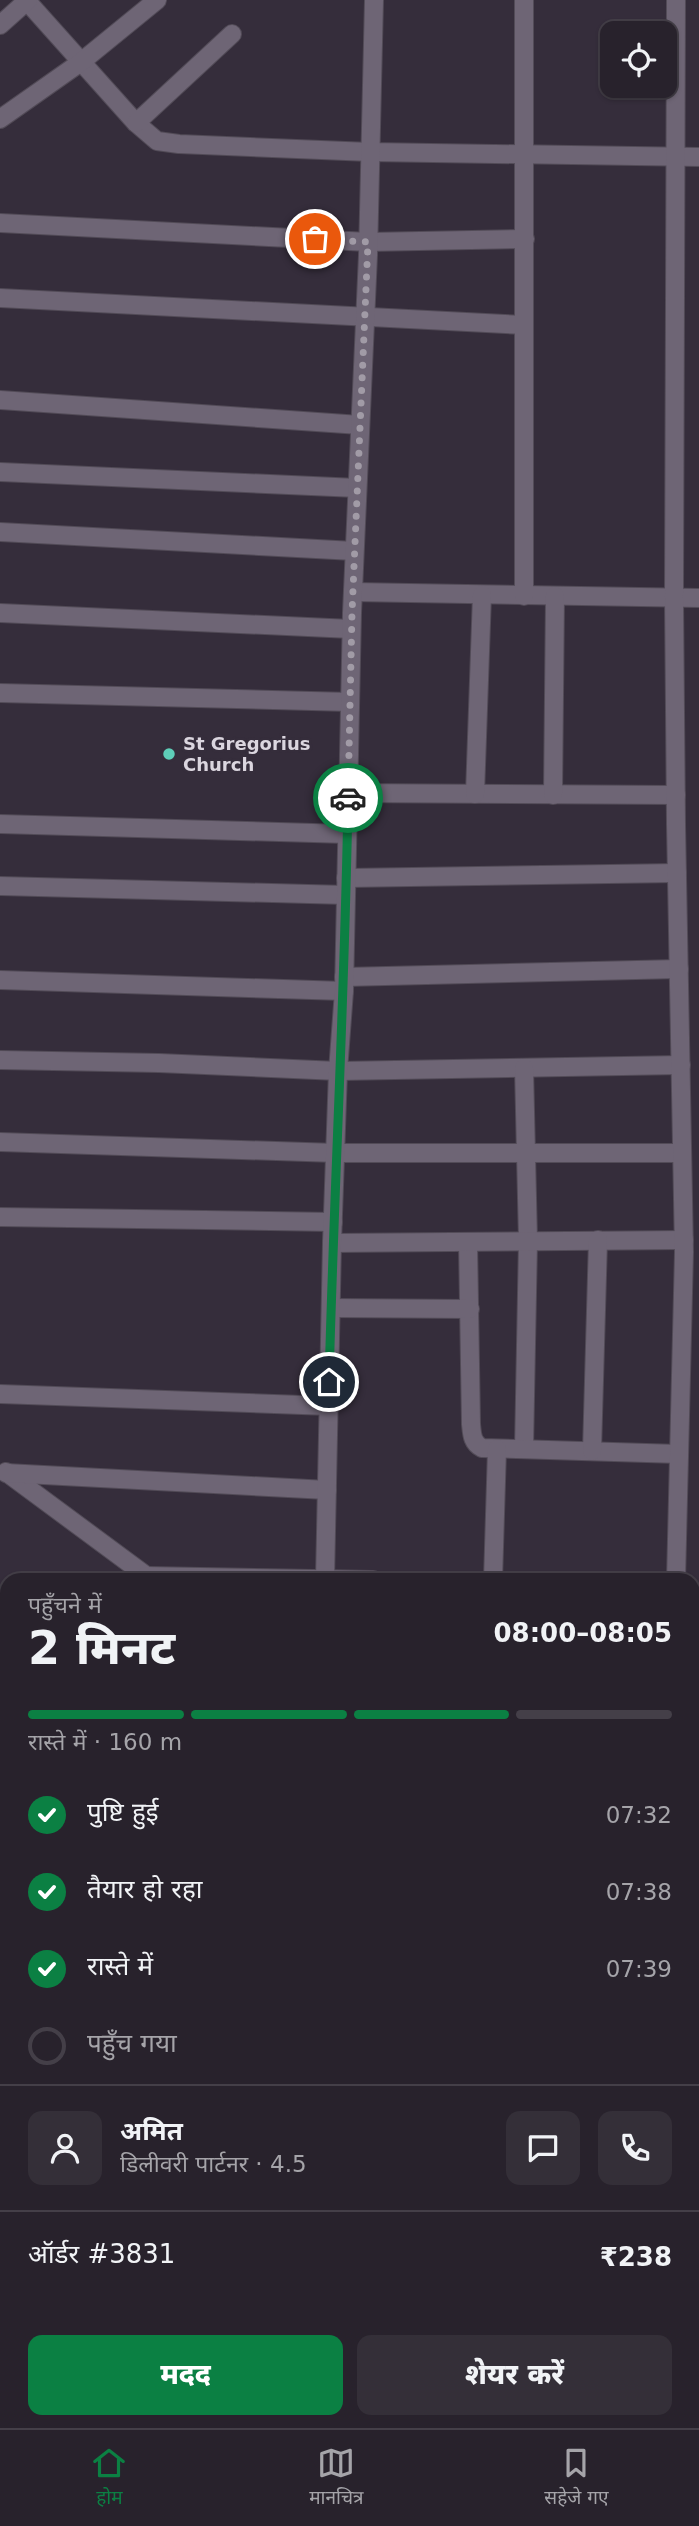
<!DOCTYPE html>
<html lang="hi">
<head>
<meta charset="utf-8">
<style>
  :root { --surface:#28222c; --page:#342f38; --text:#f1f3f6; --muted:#a5a4a9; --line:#443f48; --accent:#0b8043 }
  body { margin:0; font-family:"DejaVu Sans","Noto Sans Devanagari",sans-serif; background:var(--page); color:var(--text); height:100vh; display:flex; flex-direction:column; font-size:26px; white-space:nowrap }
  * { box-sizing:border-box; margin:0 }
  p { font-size:23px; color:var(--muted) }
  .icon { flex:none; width:38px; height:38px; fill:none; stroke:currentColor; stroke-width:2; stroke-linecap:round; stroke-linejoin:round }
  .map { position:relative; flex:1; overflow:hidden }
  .drawer { position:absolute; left:0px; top:1573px; width:700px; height:856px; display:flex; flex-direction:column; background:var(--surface); border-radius:21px 21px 0 0; box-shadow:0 2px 5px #0004,0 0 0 2px var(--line) }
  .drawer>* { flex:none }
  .buttons { position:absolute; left:600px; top:21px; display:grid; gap:14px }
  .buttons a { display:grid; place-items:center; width:77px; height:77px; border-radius:14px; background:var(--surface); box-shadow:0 2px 5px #0004,0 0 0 2px var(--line); font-size:35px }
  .pin { position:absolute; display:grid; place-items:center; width:60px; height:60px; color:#fff; margin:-30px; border:4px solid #fff; border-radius:50%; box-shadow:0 2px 7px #0007 }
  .courier { position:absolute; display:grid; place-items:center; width:70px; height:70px; margin:-35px; border:5px solid #0b8043; border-radius:50%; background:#fff; color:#222; box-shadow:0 2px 9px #0007 }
  .head em { font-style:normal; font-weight:800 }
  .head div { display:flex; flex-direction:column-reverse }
  .head { display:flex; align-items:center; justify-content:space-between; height:119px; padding:0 28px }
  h1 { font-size:46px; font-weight:800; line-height:52px }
  .bar { display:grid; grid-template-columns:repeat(4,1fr); gap:10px 7px; align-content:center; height:84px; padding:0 28px }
  .bar i { height:9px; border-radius:5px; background:var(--line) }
  .bar .current { background:var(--accent) }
  .bar p { grid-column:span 4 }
  .line { display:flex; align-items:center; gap:18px; padding:0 28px; border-top:2px solid var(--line) }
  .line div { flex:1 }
  .round { display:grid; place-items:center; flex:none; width:74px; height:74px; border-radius:14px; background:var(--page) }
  ol { padding:0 28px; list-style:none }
  li { display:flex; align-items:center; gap:21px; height:77px }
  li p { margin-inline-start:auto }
  li .icon { padding:7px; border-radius:50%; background:var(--accent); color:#fff; stroke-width:4 }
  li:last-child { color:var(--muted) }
  li i { width:38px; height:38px; border:4px solid var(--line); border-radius:50% }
  .action { display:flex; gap:14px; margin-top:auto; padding:14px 28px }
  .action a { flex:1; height:80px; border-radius:14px; background:var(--accent); color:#fff; font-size:28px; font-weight:800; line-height:80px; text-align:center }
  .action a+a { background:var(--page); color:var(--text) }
  .tabs { display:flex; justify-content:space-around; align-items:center; height:98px; border-top:2px solid var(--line); background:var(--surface); font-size:19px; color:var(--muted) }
  .tabs a { display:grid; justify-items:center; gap:4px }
  .tabs .current { color:var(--accent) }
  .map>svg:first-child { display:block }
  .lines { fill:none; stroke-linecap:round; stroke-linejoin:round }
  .street-casing { stroke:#524b57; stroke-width:20 }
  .street { stroke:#6e6575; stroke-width:18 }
  .done { stroke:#a19ba6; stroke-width:7; stroke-dasharray:0 12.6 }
  .route { stroke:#0b8043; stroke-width:9 }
  .poi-dot { fill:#5eceb8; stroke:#352d3b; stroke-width:2.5 }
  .labels { text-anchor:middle; stroke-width:6; stroke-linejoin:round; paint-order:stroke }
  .poi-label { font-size:18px; font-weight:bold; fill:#dbd6df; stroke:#352d3b; text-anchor:start }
</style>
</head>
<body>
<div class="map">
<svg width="699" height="2428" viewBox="0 0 699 2428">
  <rect width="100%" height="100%" fill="#352d3b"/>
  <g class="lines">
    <!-- street casing -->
    <g class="street-casing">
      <g id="street">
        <polyline points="26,0 136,123 157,141 179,144 370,152 699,157"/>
        <polyline points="0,25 28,0"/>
        <polyline points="0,119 81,62 157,0"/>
        <polyline points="136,123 232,34"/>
        <polyline points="0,223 368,242 525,239"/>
        <polyline points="0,298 524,325"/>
        <polyline points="0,400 360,425"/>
        <polyline points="0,472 357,488"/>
        <polyline points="0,532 354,551"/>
        <polyline points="353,592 699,598"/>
        <polyline points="524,596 524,0"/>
        <polyline points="0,613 351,629"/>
        <polyline points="0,693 350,702"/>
        <polyline points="348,793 676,795"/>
        <polyline points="475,794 482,595"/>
        <polyline points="553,795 555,596"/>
        <polyline points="0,824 347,834"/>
        <polyline points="346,878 677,873"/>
        <polyline points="0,886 346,895"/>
        <polyline points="344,977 679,969"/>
        <polyline points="0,980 344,991"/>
        <polyline points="0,1060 159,1063 338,1071 681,1065"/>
        <polyline points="524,1068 528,1241 524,1449"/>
        <polyline points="0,1142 336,1153 682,1153"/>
        <polyline points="0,1217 333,1222"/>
        <path d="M468,1242L471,1424C472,1434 472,1443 482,1448L679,1454"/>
        <polyline points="332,1243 684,1240"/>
        <polyline points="331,1308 470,1309"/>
        <polyline points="0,1394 329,1406"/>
        <polyline points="592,1451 598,1240"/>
        <polyline points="6,1472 152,1580"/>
        <polyline points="6,1473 327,1490"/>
        <polyline points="146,1576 373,1580"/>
        <polyline points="325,1580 332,1243 338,1071 344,991 352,613 368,255 374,0"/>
        <polyline points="493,1580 497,1449"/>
        <polyline points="676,1580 684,1252 676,824 674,598 676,0"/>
        <polyline points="0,1595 7,1600"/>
        <polyline points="693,1647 699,1647"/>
        <polyline points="693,1728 699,1728"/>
        <polyline points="693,1793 699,1793"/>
        <polyline points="693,1870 699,1870"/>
        <polyline points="693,1940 699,1944"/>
        <polyline points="693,2066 699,2069"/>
        <polyline points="0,2319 7,2319"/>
        <polyline points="693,2402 699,2402"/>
        <polyline points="56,2422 56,2428"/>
        <polyline points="139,2428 139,2422"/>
        <polyline points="566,2428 566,2422"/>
      </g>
    </g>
    <!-- street -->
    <use href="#street" class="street"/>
  </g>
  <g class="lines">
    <!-- done -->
    <polyline class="done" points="315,239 368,242 352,613 348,798"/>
    <!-- route -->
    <path class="route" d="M329,1382C334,1187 345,993 348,798"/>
  </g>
  <!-- markers -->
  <circle class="poi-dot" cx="169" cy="754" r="7"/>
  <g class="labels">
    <!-- poi labels -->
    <g class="poi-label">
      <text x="183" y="750">St Gregorius<tspan x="183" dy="21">Church</tspan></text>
    </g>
  </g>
</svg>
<div class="buttons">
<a><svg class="icon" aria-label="locate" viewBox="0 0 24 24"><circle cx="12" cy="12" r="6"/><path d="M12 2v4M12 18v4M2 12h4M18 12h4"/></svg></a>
</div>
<div class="pin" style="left:315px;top:239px;background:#ea580c"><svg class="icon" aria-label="bag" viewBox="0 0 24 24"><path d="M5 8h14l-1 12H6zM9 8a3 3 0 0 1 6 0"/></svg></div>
<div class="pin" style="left:329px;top:1382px;background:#1f2937"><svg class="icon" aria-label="home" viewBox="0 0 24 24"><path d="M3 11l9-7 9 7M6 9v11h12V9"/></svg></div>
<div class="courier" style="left:348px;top:798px"><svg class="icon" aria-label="car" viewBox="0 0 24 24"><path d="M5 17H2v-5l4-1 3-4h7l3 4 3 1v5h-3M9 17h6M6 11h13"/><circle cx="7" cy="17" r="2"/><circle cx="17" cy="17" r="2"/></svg></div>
<section class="drawer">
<div class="head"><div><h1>2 मिनट</h1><p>पहुँचने में</p></div><em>08:00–08:05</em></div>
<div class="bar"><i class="current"></i><i class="current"></i><i class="current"></i><i></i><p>रास्ते में · 160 m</p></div>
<ol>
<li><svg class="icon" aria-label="check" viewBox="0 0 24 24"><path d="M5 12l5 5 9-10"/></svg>पुष्टि हुई<p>07:32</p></li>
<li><svg class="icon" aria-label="check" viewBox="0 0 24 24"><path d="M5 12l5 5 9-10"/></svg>तैयार हो रहा<p>07:38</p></li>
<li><svg class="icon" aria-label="check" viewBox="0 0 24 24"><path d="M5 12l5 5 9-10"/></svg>रास्ते में<p>07:39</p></li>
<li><i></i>पहुँच गया</li>
</ol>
<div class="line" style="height:126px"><a class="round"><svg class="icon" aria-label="person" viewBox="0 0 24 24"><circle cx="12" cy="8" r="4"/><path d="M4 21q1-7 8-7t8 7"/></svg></a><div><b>अमित</b><p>डिलीवरी पार्टनर · 4.5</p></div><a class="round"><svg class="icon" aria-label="chat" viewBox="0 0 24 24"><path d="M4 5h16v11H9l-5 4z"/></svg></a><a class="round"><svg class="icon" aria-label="phone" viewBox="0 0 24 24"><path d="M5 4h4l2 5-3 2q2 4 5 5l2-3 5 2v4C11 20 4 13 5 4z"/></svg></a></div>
<div class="line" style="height:91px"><div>ऑर्डर #3831</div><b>₹238</b></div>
<div class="action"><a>मदद</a><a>शेयर करें</a></div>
</section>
</div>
<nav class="tabs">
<a class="current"><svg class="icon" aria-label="home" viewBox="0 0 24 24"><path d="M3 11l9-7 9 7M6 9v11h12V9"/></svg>होम</a>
<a><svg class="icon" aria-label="map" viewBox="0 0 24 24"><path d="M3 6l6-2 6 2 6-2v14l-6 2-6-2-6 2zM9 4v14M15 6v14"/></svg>मानचित्र</a>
<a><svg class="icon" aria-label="saved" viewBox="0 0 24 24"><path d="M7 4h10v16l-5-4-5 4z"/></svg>सहेजे गए</a>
</nav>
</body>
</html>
